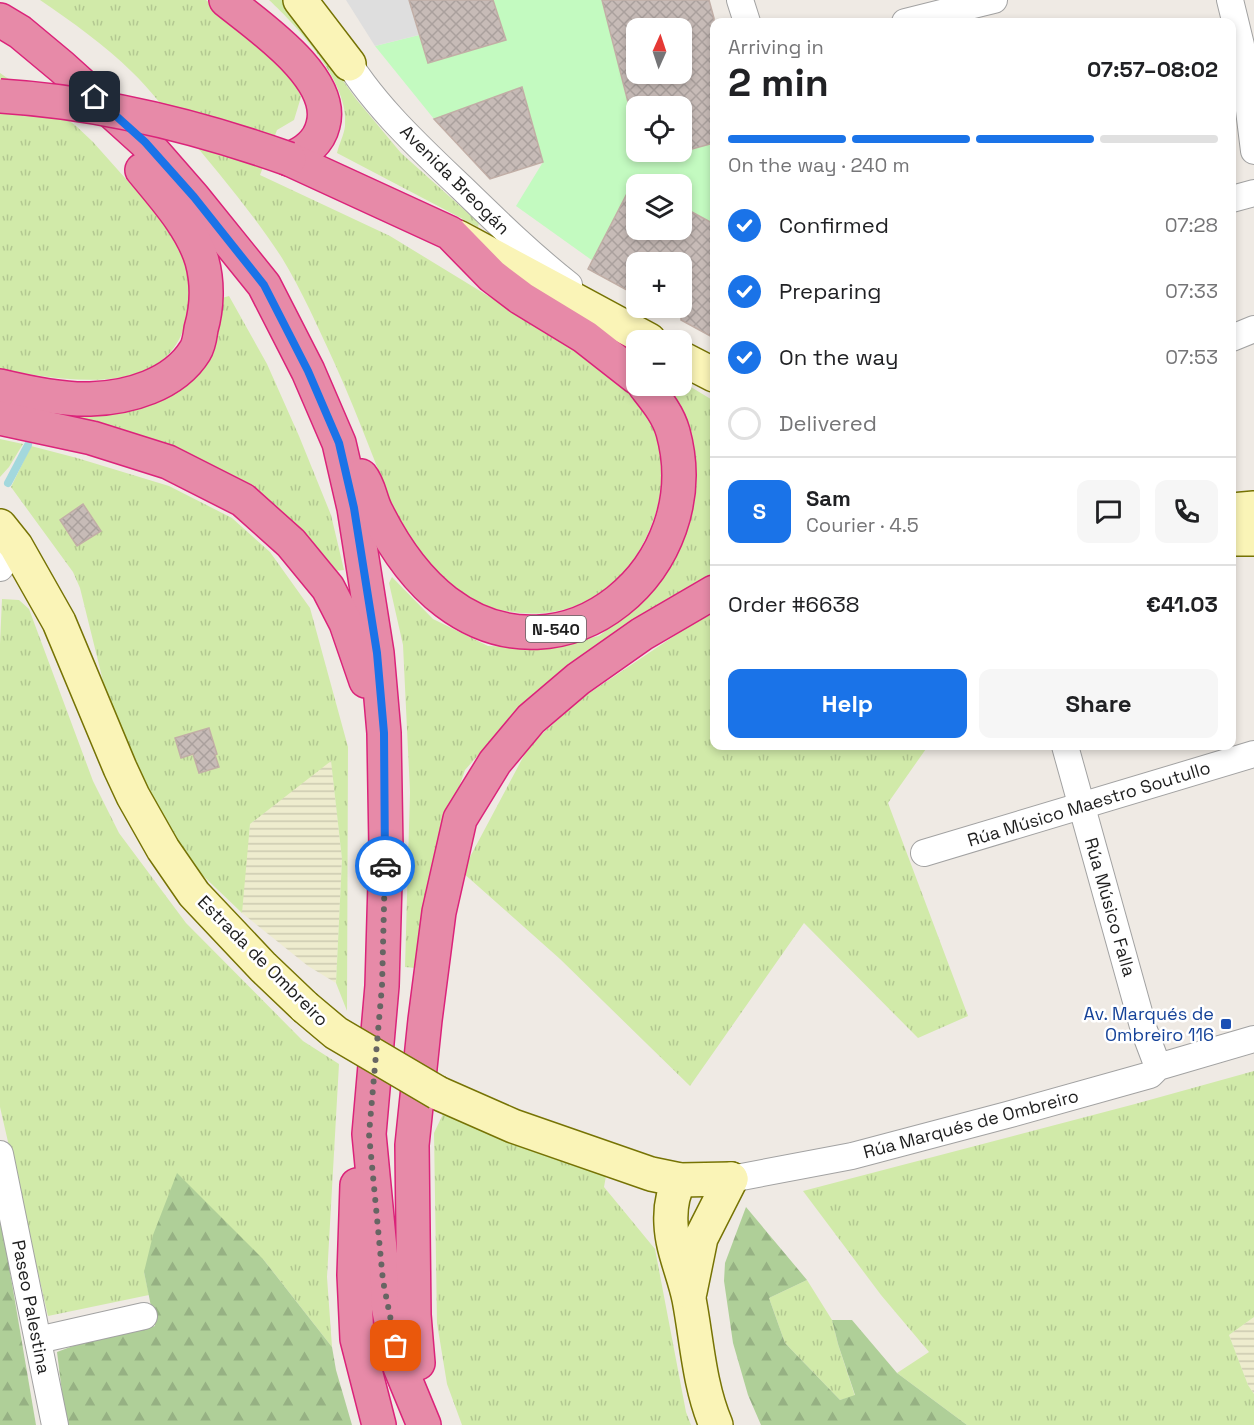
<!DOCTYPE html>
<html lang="en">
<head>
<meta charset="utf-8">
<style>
  :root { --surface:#fff; --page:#f6f6f6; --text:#202124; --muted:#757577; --line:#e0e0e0; --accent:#1a73e8 }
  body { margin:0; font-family:"Space Grotesk",sans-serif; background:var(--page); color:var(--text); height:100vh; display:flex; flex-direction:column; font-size:22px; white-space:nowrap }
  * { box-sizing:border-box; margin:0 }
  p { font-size:20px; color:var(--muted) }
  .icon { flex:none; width:33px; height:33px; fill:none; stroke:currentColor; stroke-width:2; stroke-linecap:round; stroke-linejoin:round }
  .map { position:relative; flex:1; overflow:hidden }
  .details { position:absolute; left:710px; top:18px; width:526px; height:732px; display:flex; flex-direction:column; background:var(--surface); border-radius:12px; box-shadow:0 3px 9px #0003 }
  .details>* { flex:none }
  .needle { width:39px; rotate:3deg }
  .fabs { position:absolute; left:626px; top:18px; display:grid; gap:12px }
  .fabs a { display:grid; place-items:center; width:66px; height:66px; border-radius:12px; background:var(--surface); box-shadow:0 3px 9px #0003; font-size:30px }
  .pin { position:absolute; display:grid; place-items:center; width:51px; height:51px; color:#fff; margin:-26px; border-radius:12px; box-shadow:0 3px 9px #0006 }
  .courier { position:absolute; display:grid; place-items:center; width:60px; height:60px; margin:-30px; border:4px solid #1a73e8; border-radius:50%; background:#fff; color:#222; box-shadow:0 2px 8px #0007 }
  .head em { font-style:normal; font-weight:600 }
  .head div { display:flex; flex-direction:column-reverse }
  .head { display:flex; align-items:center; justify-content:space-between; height:102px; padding:0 18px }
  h1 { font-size:39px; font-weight:600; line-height:45px }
  .bar { display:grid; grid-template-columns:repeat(4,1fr); gap:9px 6px; align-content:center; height:72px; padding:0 18px }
  .bar i { height:8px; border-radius:4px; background:var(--line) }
  .bar .active { background:var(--accent) }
  .bar p { grid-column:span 4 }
  .line { display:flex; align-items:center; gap:15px; padding:0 18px; border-top:2px solid var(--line) }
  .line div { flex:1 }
  .round { display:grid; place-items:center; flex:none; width:63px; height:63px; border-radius:12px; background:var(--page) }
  ol { padding:0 18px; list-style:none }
  li { display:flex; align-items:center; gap:18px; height:66px }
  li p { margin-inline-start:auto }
  li .icon { padding:6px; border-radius:50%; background:var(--accent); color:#fff; stroke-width:4 }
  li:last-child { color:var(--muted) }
  li i { width:33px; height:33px; border:3px solid var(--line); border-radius:50% }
  .button { display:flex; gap:12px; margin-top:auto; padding:12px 18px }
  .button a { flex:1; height:69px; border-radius:12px; background:var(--accent); color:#fff; font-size:24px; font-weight:600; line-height:69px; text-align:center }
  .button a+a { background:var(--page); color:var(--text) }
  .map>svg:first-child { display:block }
  .farmland { fill:url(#farmland-rules) }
  .grass { fill:url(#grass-tufts) }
  .forest { fill:url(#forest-firs) }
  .park { fill:#c3fac0 }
  .parking { fill:#dedede }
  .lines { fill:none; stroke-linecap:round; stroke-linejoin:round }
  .stream { stroke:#a3d8dd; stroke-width:8 }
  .building { fill:url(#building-cross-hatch); stroke:#c1aea6; stroke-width:1.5; fill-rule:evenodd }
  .street-casing { stroke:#a2a2a2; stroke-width:28 }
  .secondary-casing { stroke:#767304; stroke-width:36 }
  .highway-casing { stroke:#db237a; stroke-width:36 }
  .street { stroke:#fff; stroke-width:26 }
  .secondary { stroke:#faf4b7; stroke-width:33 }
  .highway { stroke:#e78aa8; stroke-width:33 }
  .secondary-bridge-casing { stroke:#767304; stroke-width:36; stroke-linecap:butt }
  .highway-bridge-casing { stroke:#db237a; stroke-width:36; stroke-linecap:butt }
  .secondary-bridge { stroke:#faf4b7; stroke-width:33 }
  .highway-bridge { stroke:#e78aa8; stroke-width:33 }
  .done { stroke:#676563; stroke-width:6; stroke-dasharray:0 10.8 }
  .route { stroke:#1a73e8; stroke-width:8 }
  .transit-dot { fill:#1a4fb4; stroke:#fff; stroke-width:2 }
  .labels { text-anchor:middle; stroke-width:5; stroke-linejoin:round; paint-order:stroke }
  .shield { fill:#fff; stroke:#626262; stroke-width:1.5 }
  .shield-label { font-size:16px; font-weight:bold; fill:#1e1e1e }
  .street-label { font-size:18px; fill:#1e1e1e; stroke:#fff }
  .transit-label { font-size:18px; fill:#164399; stroke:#fff; text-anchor:end }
</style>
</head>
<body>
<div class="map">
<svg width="1254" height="1425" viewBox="0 0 1254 1425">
  <defs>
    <pattern id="farmland-rules" width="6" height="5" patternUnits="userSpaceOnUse" patternTransform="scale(1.5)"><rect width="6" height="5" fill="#eeecce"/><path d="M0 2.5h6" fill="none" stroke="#cccab0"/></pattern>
    <pattern id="grass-tufts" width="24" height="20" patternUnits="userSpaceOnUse" patternTransform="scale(1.5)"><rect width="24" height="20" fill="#d1eaa9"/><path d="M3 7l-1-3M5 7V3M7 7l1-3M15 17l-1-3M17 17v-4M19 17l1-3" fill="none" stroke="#b3c891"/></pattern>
    <pattern id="forest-firs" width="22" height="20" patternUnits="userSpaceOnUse" patternTransform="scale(1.5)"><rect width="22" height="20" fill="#afcf98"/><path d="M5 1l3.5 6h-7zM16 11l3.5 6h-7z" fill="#96b183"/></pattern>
    <pattern id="building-cross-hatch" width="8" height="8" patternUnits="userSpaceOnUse" patternTransform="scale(1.5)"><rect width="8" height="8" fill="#c7bbb7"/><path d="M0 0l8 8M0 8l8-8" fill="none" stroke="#aaa09d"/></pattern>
  </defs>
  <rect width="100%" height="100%" fill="#efeae4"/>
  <!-- farmland -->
  <g class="farmland">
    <polygon points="331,760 342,859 336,983 308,966 242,913 241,905 250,824"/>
    <polygon points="1254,1317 1254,1394 1248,1385 1229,1335"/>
  </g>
  <!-- grass -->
  <g class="grass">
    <path d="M40,0H206L290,71L301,97L294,120L277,130L260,175L390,236L598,363C623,382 645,405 656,435C665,457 663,492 655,515C647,539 635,562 617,580C569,627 490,622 441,581C407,553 388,494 372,454C360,423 348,393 334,362C318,327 302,291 282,258C253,213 216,170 182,129C165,110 150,89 132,72C105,45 72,22 40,0Z"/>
    <path d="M269,0H286L356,99L401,153L479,223L478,227L337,153C339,144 344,135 345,126C350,83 298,27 269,0Z"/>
    <path d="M0,73L75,125L93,142L174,233C188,256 192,282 188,309C177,402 65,381 0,369Z"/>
    <polygon points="229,296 267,364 299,436 331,515 344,570 334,571 293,527 0,402 126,408 222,298"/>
    <polygon points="681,381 714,401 714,576 512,717 465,770 436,854 415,968 405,967 410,792 403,645 389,583 392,577 433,619 488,646 543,648 599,636 643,601 676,554 690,500 658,386 681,386"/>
    <polygon points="0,439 23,444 9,467 0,477"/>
    <polygon points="31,446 77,458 169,486 232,518 270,552 310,608 348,747 347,1011 336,983 342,859 331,761 250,824 242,913 195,868 142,785 108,701 80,588 73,572 11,487"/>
    <polygon points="2,599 19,600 29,609 93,781 119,833 186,923 303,1041 339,1064 327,1277 332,1347 263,1259 144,1272 149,1295 48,1316 0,1107 0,644"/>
    <polygon points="714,613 714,746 928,746 888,803 968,1016 918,1038 804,923 690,1086 560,959 462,872 529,746 579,700 692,624"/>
    <polygon points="1254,1071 1254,1317 1229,1335 1248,1385 1254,1394 1254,1425 967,1425 897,1373 929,1352 881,1295 803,1191 1135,1104"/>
    <polygon points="443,1114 606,1176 604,1187 655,1249 686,1412 691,1425 462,1425 447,1384 437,1323 434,1133"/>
    <polygon points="807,1280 832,1320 838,1344 855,1396 840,1400 785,1343 769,1298"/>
  </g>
  <!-- forest -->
  <g class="forest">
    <polygon points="177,1173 263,1259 332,1347 336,1370 352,1425 66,1425 57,1352 73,1346 155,1326 144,1272 153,1235"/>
    <polygon points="746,1207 807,1280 769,1298 785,1343 840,1400 855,1395 838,1344 832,1320 852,1320 897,1373 967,1425 761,1425 748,1395 733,1343 724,1281 725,1263"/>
    <polygon points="0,1213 36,1425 0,1425"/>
  </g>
  <!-- park -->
  <polygon class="park" points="493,0 602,0 636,132 636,152 641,152 644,162 714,143 714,224 681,206 681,184 641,184 634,181 593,261 516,206 543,162 522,87 434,119 375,46 419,35 428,63 505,40"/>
  <!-- parking -->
  <polygon class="parking" points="346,0 409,0 419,35 375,46"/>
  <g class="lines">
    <!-- stream -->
    <polyline class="stream" points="8,483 28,445"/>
  </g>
  <!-- building -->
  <g class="building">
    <polygon points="409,0 493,0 506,40 428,63"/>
    <path d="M602,0H709L714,18V143L681,152V106H629ZM636,28H681V74H636Z"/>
    <polygon points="522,87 543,162 490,179 434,119"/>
    <polygon points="636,176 636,230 681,230 681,206 714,224 714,338 681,320 681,262 636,262 636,295 588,269"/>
    <polygon points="83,504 101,531 77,546 60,520"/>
    <polygon points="209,728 217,754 215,755 219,767 199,773 193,754 181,758 175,738"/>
  </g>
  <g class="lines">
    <!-- street casing -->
    <g class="street-casing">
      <g id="street">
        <polyline points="740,0 747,22"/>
        <polyline points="1230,0 1241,45 1254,151"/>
        <polyline points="905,22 994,0"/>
        <path d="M341,50C369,101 419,147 461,187C496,221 531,255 569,285"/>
        <polyline points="1232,199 1254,193"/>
        <polyline points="1232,338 1254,329"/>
        <polyline points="0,568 16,546"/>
        <polyline points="1065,746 1144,1030 1158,1067"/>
        <polyline points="924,853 1254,754"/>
        <polyline points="0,1154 55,1425"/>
        <polyline points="731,1179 852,1156 1007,1115 1150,1075 1158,1067 1254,1039"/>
        <polyline points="38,1340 144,1316"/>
      </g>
    </g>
    <!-- secondary casing -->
    <g class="secondary-casing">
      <g id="secondary">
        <polyline points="300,0 349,64"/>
        <polyline points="458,237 649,340"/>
        <polyline points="681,358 714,375"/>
        <polyline points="1232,510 1254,508"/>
        <polyline points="0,526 16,546 59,622 120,768 133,796 163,849 194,894 263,967 305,1007"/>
        <polyline points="1232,539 1254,539"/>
        <polyline points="438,1093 513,1126 651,1174 680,1180 731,1179"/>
        <path d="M680,1180C672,1194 670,1207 671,1224C672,1250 684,1274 689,1299C697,1341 699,1385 716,1425"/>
        <polyline points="690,1292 701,1238 731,1179"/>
      </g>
    </g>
    <!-- highway casing -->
    <g class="highway-casing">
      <g id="highway">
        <path d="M226,0C258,26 336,78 323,125C319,142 305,153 289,159"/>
        <polyline points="0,20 20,32 62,67 145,142 193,197 264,285 308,371 339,443 354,508 377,653 384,733 386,848 382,986 369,1134 383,1280 400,1367 424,1425"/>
        <polyline points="289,159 450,233 492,276 521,298 585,337 636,377"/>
        <path d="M0,386C25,392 65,400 90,399C128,398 174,385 195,351C199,345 200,336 201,329C207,308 208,283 202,261C192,227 164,197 142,170"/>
        <polyline points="0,418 92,438 168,462 243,500 291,543 328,588 346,623 366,681"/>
        <path d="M361,476C370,487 370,501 377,513C394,547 416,579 446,602C565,692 710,566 673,432C668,414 656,400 645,386"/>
        <polyline points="357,1185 354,1275 357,1339 379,1425"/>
        <polyline points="418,1363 414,1315 412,1145 425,1020 439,912 460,819 495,762 531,719 578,679 642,634 714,592"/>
      </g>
    </g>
    <!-- street -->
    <use href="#street" class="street"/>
    <!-- secondary -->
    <use href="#secondary" class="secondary"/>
    <!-- highway -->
    <use href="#highway" class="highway"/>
    <!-- secondary-bridge casing -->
    <g class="secondary-bridge-casing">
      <polyline id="secondary-bridge" points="305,1007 336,1033 438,1093"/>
    </g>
    <!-- highway-bridge casing -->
    <g class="highway-bridge-casing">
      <path id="highway-bridge" d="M0,96C99,102 196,126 289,159"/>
    </g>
    <!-- secondary-bridge -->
    <use href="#secondary-bridge" class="secondary-bridge"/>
    <!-- highway-bridge -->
    <use href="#highway-bridge" class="highway-bridge"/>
  </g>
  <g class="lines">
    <!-- done -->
    <polyline class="done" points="385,866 382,986 369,1134 383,1281 396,1346"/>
    <!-- route -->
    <polyline class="route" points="95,97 145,142 194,197 264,285 308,371 339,443 354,508 377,653 384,733 385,866"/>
  </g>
  <!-- markers -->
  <rect class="transit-dot" x="1220" y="1018" width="12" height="12" rx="3"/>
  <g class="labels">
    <!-- shield labels -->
    <rect class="shield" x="526" y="616" width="60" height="26" rx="4.5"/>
    <g class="shield-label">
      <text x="556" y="635">N-540</text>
    </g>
    <!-- street labels -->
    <g class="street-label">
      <text transform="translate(455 180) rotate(45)" y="6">Avenida Breogán</text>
      <text transform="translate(1089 804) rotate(-17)" y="6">Rúa Músico Maestro Soutullo</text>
      <text transform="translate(1110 907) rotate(74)" y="6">Rúa Músico Falla</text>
      <text transform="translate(263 961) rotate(45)" y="6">Estrada de Ombreiro</text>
      <text transform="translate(971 1124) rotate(-15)" y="6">Rúa Marqués de Ombreiro</text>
      <text transform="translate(31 1307) rotate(79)" y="6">Paseo Palestina</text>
    </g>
    <!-- transit labels -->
    <g class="transit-label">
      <text x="1214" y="1020">Av. Marqués de<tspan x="1214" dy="21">Ombreiro 116</tspan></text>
    </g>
  </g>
</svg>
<div class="fabs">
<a><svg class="needle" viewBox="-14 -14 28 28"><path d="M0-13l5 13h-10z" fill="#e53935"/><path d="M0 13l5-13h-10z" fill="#757577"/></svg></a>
<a><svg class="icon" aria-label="locate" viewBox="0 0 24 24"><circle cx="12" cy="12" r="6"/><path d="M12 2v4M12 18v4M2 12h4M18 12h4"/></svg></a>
<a><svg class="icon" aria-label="layers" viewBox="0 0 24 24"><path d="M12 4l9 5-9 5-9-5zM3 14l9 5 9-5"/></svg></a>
<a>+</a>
<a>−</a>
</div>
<div class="pin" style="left:396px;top:1346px;background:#ea580c"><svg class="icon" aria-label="bag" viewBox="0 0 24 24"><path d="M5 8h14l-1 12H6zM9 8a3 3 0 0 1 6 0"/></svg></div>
<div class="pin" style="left:95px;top:97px;background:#1f2937"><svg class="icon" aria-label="home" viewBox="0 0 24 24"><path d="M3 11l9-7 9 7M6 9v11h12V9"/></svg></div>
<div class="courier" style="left:385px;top:866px"><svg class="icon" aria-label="car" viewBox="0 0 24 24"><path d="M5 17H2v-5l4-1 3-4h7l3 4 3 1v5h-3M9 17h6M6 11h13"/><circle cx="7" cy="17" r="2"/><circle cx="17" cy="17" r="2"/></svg></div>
<section class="details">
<div class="head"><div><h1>2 min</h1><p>Arriving in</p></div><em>07:57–08:02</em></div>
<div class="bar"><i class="active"></i><i class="active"></i><i class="active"></i><i></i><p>On the way · 240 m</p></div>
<ol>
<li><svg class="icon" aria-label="check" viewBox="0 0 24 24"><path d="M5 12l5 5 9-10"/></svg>Confirmed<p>07:28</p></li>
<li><svg class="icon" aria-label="check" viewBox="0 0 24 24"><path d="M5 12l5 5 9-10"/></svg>Preparing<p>07:33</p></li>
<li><svg class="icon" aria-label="check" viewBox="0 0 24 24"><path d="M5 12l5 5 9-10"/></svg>On the way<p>07:53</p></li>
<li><i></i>Delivered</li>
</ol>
<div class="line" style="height:108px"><b class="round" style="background:var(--accent);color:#fff">S</b><div><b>Sam</b><p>Courier · 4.5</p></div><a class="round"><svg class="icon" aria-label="chat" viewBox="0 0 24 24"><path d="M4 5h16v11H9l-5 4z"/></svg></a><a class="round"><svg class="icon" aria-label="phone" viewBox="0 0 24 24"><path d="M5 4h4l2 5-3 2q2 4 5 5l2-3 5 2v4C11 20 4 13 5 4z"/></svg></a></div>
<div class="line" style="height:78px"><div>Order #6638</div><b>€41.03</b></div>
<div class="button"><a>Help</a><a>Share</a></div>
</section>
</div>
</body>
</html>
